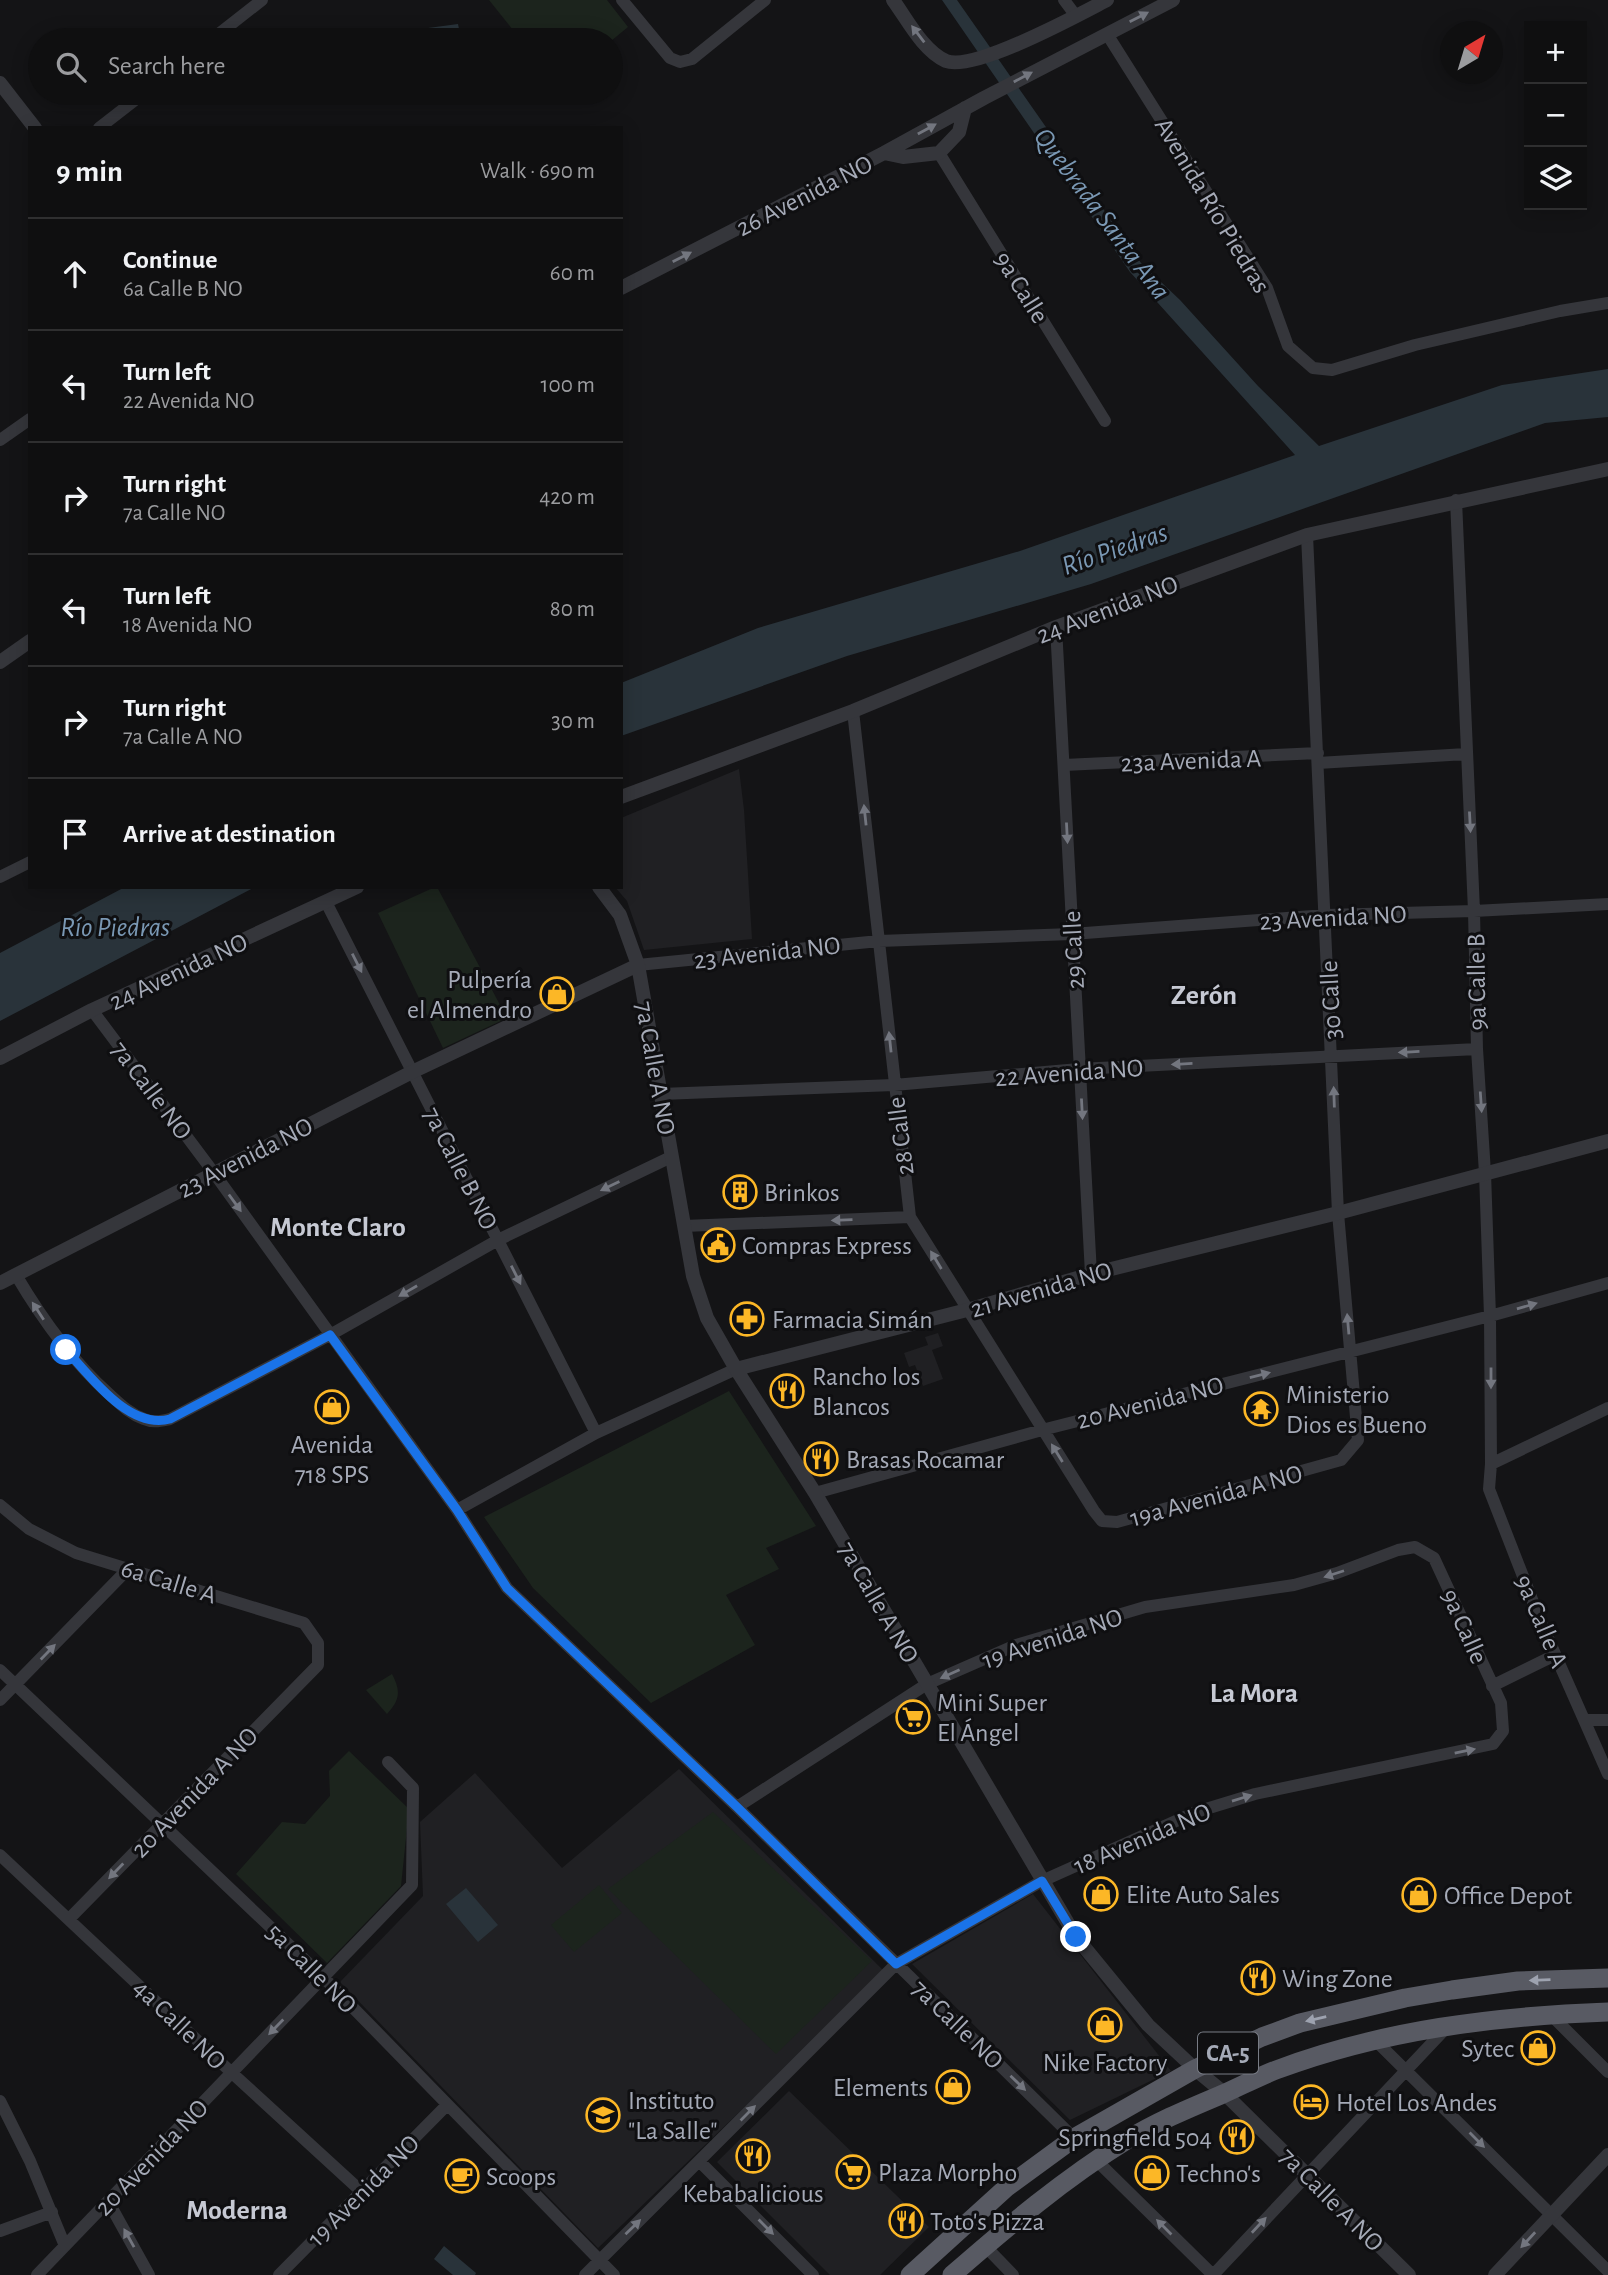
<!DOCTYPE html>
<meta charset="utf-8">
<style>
body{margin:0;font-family:"Alegreya Sans",sans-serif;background:#1d1d1e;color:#f1f3f6}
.controls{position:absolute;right:21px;top:21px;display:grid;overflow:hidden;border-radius:0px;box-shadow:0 4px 18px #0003}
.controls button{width:63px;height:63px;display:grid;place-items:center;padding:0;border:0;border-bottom:2px solid #2f2f30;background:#0f0f10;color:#f1f3f6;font:35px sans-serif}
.compass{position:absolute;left:1440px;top:21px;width:63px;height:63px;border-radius:50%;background:#0f0f10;box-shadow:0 4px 18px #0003;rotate:38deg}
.stop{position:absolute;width:21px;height:21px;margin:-16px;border:5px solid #1a73e8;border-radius:50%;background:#fff}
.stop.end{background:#1a73e8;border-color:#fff;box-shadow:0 2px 7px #0008}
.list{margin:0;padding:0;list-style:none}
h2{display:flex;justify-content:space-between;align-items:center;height:91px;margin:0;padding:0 28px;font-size:30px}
h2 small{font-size:23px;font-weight:400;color:#9b9c9f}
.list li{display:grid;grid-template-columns:46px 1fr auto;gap:21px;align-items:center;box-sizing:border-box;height:112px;padding:0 28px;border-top:2px solid #2f2f30}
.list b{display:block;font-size:26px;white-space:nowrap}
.list p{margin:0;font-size:23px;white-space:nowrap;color:#9b9c9f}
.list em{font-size:23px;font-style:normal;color:#9b9c9f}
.icon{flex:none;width:38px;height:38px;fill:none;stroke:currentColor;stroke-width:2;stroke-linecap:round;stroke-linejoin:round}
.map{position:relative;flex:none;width:1608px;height:2275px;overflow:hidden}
.search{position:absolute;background:#0f0f10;box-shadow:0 4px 18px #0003;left:28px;top:28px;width:595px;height:77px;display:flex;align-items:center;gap:18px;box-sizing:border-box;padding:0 24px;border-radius:38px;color:#9b9c9f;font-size:26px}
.panel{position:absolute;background:#0f0f10;box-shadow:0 4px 18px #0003;left:28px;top:126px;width:595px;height:763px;border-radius:0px}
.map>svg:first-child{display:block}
</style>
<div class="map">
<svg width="1608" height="2275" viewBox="0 0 1608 2275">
<rect width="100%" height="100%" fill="#141416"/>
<!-- built -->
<path fill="#202023" d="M739,769L744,810L752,939L644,950L627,901L615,887H621V818Z
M938,1333L943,1346L932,1350L943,1379L923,1386L915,1365L909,1367L904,1353L928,1345L925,1337Z
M679,1769L885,1972L598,2248L340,1982L423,1896L420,1822L475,1773L562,1868Z
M1033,1894L1171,2071L1070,2120L912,1964Z
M789,2091L929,2227L880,2275H830L717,2162Z"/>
<!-- green -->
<path fill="#1c241d" d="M489,0H607L628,27L611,41L521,40Z
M435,887H437L507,1018L443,1048L378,913Z
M729,1391L816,1526L766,1548L779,1569L726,1595L755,1645L651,1703L533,1588L484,1517Z
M392,1674C401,1691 400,1700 387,1714L366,1690Z
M349,1751L409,1809L401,1886L327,1963L236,1874L282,1822L305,1824L330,1796L329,1771Z
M713,1812L872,1961L776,2054L608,1889Z
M599,1885L622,1913L574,1952L551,1925Z"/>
<!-- water -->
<path fill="#29333a" d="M942,0H957L1141,263L1180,300L1258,386L1319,446L1502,385L1608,369V417L1545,423L1091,584L847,656L621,736V683L758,628L1020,551L1295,455L1130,272Z
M458,24L460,34L429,38L428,28Z
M125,887H255L0,1021V953Z
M466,1888L498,1925L478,1942L446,1904Z
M444,2246L476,2273L475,2275H453L434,2259Z"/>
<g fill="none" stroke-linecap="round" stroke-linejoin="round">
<!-- minor -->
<path stroke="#35363b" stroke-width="12" d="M622,0L670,58L680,62L692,59L765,0
M1064,0L1076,16
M1107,34L1267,288L1288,346L1313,368L1332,370L1415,345L1560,311L1608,303
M211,40L262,0
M99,128L144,93
M939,153L1105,421
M0,440L30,419
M1456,500L1474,911L1477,1049L1485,1173L1490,1316L1491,1464L1489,1489L1540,1620L1608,1774
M1056,627L1091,1274
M853,711L910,1217L1094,1511L1102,1521L1117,1522L1341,1460L1358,1440L1338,1213L1307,535
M1318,763L1466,754
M1064,765L1318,753
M0,877L30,862
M326,902L596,1433
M638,965L879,941L1072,934L1326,915L1474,911L1608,904
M92,1010L214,1173L457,1510L507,1588L737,1807L1074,2138
M661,1094L894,1085L1079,1069L1477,1049
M684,1226L910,1217
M16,1275C42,1319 71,1360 109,1394C120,1404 130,1414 144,1419C153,1423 160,1421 170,1419L330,1335L498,1240L671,1157
M1491,1464L1608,1408
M815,1493L1042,1430L1490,1316L1608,1283
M0,1505L29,1529L76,1553L304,1623L318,1643V1665L69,1919
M457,1510L596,1433L736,1369
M0,1670L324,1978L614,2275
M1492,1686L1555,1655
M0,1700L129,1568
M1585,1720H1608
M0,1855L232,2073L362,2192
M1550,2014L1608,2072
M1376,2041L1608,2271
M0,2101L30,2161L65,2246
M1096,2160L1213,2275
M700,2162L813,2275
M108,2201L149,2275
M0,2231L52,2212
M985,2246L1013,2275
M37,2275L412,1885L413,1788L388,1762
M279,2275L447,2105
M585,2275L896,1964L1042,1881L1196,1812L1255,1794L1493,1744L1503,1731L1501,1703L1434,1558L1415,1547L1398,1550L1337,1573L1294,1585L1145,1607L1016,1645L927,1684L737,1807
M1213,2275L1448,2026"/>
<!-- tertiary -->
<path stroke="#35363b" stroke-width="14" d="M893,0C907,19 923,51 946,61C974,72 1078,15 1107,0
M0,83L35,128
M884,153L903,157L939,153L959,132L965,108
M621,288L884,153L984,98L1173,0
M0,662L30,641
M621,797L853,711L1056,627L1307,535L1608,469
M599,887L620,915L638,965L693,1276L707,1318L736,1369L815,1493L1076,1937L1148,2025L1195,2069L1224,2093L1409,2275
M0,1058L92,1010L357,887
M0,1283L412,1072L638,965
M736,1369L967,1310L1091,1274L1338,1213L1608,1141
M1495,2275L1608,2155"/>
<!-- trunk -->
<path stroke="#585a63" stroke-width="19" d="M910,2275L1007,2187L1074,2138L1195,2069L1262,2037L1300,2023L1405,1998L1452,1990L1518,1981L1608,1978
M952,2275C1007,2227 1065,2178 1127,2140C1158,2121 1190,2108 1223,2094C1241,2086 1258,2077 1276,2070C1382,2030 1496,2016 1608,2012"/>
</g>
<!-- one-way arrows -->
<defs><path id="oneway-solid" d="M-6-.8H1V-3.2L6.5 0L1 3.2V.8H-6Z" transform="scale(1.75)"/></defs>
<g fill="#73767f">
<use href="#oneway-solid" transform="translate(1139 17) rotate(-27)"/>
<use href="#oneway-solid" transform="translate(918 34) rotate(-127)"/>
<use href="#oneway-solid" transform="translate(1023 77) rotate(-28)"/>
<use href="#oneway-solid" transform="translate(927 129) rotate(-29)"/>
<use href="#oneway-solid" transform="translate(682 257) rotate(-27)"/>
<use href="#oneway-solid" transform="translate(865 815) rotate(-96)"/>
<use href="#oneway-solid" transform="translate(1470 822) rotate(87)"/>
<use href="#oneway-solid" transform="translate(1067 833) rotate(87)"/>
<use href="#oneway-solid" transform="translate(357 963) rotate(63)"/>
<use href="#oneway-solid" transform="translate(890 1042) rotate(-96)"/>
<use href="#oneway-solid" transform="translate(1409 1052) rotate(177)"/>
<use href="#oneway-solid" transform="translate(1182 1064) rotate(177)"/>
<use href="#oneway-solid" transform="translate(1334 1097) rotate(-92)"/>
<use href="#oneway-solid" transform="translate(1481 1102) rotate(86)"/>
<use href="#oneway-solid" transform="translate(1082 1109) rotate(87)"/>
<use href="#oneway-solid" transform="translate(610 1186) rotate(154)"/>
<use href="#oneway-solid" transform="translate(235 1203) rotate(54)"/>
<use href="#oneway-solid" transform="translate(842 1220) rotate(178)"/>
<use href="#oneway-solid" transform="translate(936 1260) rotate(-121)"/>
<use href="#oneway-solid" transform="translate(516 1275) rotate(63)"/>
<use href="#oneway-solid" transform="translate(408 1291) rotate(150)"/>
<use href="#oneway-solid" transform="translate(1527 1306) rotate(-16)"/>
<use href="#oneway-solid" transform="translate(38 1311) rotate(-123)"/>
<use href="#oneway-solid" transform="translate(1348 1324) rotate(-95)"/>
<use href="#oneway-solid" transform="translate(1260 1375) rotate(-14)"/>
<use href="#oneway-solid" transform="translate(1491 1378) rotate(90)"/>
<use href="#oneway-solid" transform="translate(1057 1453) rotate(-122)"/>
<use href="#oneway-solid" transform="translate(1334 1574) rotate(162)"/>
<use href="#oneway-solid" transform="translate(48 1652) rotate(-46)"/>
<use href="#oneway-solid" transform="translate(950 1674) rotate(156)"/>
<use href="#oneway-solid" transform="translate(1465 1751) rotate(-11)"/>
<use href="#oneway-solid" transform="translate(1242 1798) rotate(-17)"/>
<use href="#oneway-solid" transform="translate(116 1871) rotate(134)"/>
<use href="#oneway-solid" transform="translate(276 2027) rotate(134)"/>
<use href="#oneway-solid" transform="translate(1018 2083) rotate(44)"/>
<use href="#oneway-solid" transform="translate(748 2113) rotate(-45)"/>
<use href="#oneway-solid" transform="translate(1477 2140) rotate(45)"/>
<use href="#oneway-solid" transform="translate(1259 2225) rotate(-47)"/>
<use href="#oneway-solid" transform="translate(633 2227) rotate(-44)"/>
<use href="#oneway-solid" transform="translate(766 2227) rotate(45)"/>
<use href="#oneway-solid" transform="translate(1164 2227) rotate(-135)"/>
<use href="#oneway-solid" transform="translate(129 2238) rotate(-119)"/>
<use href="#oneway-solid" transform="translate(1528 2240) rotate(133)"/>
</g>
<g fill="#9da2af">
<use href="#oneway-solid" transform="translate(1540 1980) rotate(178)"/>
<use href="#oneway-solid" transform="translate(1316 2019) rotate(167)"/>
</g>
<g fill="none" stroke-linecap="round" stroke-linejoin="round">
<!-- route -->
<path stroke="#1a73e8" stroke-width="9" d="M66,1350C91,1377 129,1430 170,1419L330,1335L457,1510L507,1588L737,1807L896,1964L1042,1881L1076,1937"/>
</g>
<!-- icons -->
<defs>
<symbol id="shop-ring" viewBox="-11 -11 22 22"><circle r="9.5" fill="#0f0f11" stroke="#fcb726" stroke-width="1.5"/><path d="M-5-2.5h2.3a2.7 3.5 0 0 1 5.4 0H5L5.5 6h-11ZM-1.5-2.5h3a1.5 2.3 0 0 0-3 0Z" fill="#fcb726"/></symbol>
<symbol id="building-ring" viewBox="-11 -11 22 22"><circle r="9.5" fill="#0f0f11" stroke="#fcb726" stroke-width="1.5"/><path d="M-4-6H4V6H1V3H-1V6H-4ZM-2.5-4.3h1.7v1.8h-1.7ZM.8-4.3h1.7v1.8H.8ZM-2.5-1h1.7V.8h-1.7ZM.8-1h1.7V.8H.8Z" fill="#fcb726"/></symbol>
<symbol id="civic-ring" viewBox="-11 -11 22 22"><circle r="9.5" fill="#0f0f11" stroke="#fcb726" stroke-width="1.5"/><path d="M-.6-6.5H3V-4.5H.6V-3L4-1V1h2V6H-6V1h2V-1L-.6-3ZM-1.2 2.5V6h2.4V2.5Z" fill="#fcb726"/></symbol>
<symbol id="pharmacy-ring" viewBox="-11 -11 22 22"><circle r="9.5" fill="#0f0f11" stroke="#fcb726" stroke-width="1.5"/><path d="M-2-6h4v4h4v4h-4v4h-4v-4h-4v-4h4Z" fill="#fcb726"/></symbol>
<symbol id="restaurant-ring" viewBox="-11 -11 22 22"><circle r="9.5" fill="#0f0f11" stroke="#fcb726" stroke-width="1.5"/><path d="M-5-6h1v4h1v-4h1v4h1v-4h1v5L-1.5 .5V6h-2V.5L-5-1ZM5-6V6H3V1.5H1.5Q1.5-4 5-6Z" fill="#fcb726"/></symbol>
<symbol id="temple-ring" viewBox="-11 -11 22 22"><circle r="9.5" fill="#0f0f11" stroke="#fcb726" stroke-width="1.5"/><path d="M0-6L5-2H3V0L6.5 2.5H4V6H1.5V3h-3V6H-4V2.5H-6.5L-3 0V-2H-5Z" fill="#fcb726"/></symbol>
<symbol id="supermarket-ring" viewBox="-11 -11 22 22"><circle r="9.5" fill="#0f0f11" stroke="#fcb726" stroke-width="1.5"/><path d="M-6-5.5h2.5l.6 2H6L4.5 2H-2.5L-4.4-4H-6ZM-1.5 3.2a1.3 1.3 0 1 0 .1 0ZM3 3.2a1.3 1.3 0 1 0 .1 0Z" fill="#fcb726"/></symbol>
<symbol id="hotel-ring" viewBox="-11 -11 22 22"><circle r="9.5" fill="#0f0f11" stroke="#fcb726" stroke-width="1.5"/><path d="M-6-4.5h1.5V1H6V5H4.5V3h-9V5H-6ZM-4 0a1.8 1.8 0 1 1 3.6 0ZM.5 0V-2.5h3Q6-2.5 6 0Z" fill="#fcb726"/></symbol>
<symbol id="school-ring" viewBox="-11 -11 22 22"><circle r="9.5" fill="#0f0f11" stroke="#fcb726" stroke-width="1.5"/><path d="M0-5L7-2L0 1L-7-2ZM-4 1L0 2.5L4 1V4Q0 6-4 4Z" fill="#fcb726"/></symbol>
<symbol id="cafe-ring" viewBox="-11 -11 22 22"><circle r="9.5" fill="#0f0f11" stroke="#fcb726" stroke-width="1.5"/><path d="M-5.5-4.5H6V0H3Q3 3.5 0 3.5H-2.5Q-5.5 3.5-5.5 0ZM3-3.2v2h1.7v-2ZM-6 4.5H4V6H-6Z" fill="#fcb726"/></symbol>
</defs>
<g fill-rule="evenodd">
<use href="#shop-ring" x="538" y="975" width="38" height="38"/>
<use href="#building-ring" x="721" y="1173" width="38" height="38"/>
<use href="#civic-ring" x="699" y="1226" width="38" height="38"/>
<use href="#pharmacy-ring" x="728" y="1300" width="38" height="38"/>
<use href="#restaurant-ring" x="768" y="1372" width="38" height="38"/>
<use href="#shop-ring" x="313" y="1388" width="38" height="38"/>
<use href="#temple-ring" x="1242" y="1390" width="38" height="38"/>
<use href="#restaurant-ring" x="802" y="1440" width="38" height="38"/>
<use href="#supermarket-ring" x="894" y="1698" width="38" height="38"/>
<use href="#shop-ring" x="1082" y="1875" width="38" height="38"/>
<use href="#shop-ring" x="1400" y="1876" width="38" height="38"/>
<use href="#restaurant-ring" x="1239" y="1959" width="38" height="38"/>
<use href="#shop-ring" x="1086" y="2006" width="38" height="38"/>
<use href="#shop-ring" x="1519" y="2029" width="38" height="38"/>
<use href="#shop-ring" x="934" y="2068" width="38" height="38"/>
<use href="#hotel-ring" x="1292" y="2083" width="38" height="38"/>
<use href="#school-ring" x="584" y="2096" width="38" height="38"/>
<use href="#restaurant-ring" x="1218" y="2118" width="38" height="38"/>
<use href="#restaurant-ring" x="734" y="2137" width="38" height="38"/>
<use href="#supermarket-ring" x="834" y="2153" width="38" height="38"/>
<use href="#shop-ring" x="1133" y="2154" width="38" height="38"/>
<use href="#cafe-ring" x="443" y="2157" width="38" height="38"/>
<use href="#restaurant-ring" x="887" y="2202" width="38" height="38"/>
</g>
<g text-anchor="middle" stroke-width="6" stroke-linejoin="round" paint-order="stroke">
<!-- shield labels -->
<rect fill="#0f0f11" stroke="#787c85" stroke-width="2" x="1198" y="2032.5" width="60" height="41" rx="5"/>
<g font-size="24" font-weight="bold" fill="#a5aab7">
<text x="1228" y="2061">CA-5</text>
</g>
<!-- street labels -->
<g font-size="26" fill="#a5aab7" stroke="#0f0f11">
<text transform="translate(804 195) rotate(-27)" y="9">26 Avenida NO</text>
<text transform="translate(1213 205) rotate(59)" y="9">Avenida Río Piedras</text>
<text transform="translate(1022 287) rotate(58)" y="9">9a Calle</text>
<text transform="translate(1107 609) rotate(-21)" y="9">24 Avenida NO</text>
<text transform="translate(1191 760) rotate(-2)" y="9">23a Avenida A</text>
<text transform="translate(1333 917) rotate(-3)" y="9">23 Avenida NO</text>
<text transform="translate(1073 950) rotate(-93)" y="9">29 Calle</text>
<text transform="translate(767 952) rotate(-6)" y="9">23 Avenida NO</text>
<text transform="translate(178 971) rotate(-25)" y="9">24 Avenida NO</text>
<text transform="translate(1476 982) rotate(-91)" y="9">9a Calle B</text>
<text transform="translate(1330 1000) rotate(-93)" y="9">30 Calle</text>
<text transform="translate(656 1068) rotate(80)" y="9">7a Calle A NO</text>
<text transform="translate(1069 1072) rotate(-4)" y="9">22 Avenida NO</text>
<text transform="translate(152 1090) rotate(53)" y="9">7a Calle NO</text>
<text transform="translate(900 1136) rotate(-97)" y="9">28 Calle</text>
<text transform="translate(245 1157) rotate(-27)" y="9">23 Avenida NO</text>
<text transform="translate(461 1168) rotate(63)" y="9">7a Calle B NO</text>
<text transform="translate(1041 1289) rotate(-16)" y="9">21 Avenida NO</text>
<text transform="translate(1150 1402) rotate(-14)" y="9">20 Avenida NO</text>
<text transform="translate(1216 1495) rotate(-15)" y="9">19a Avenida A NO</text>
<text transform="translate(169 1581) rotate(17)" y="9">6a Calle A</text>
<text transform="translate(879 1602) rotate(60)" y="9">7a Calle A NO</text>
<text transform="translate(1542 1621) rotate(67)" y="9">9a Calle A</text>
<text transform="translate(1465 1626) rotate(66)" y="9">9a Calle</text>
<text transform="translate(1052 1638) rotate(-18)" y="9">19 Avenida NO</text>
<text transform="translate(194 1792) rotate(-46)" y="9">20 Avenida A NO</text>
<text transform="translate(1142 1838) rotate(-23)" y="9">18 Avenida NO</text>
<text transform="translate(312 1968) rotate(45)" y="9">5a Calle NO</text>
<text transform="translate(180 2024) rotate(44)" y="9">4a Calle NO</text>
<text transform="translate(958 2024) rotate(44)" y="9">7a Calle NO</text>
<text transform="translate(151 2157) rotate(-46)" y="9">20 Avenida NO</text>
<text transform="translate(363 2190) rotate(-45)" y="9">19 Avenida NO</text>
<text transform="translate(1332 2199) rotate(45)" y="9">7a Calle A NO</text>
</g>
<!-- poi labels -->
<g font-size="26" fill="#a5aab7" stroke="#0f0f11" text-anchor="start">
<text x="532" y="988" text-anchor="end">Pulpería<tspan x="532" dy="30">el Almendro</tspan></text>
<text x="764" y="1201">Brinkos</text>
<text x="742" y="1254">Compras Express</text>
<text x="772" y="1328">Farmacia Simán</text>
<text x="812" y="1385">Rancho los<tspan x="812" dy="30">Blancos</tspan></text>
<text x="1286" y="1403">Ministerio<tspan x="1286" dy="30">Dios es Bueno</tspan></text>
<text x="332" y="1453" text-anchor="middle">Avenida<tspan x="332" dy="30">718 SPS</tspan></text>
<text x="846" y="1468">Brasas Rocamar</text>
<text x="937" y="1711">Mini Super<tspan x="937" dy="30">El Ángel</tspan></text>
<text x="1126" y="1903">Elite Auto Sales</text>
<text x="1444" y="1904">Office Depot</text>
<text x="1282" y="1987">Wing Zone</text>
<text x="1514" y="2057" text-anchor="end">Sytec</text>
<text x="1105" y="2071" text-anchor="middle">Nike Factory</text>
<text x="928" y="2096" text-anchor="end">Elements</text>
<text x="628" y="2109">Instituto<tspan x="628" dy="30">"La Salle"</tspan></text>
<text x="1336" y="2111">Hotel Los Andes</text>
<text x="1212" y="2146" text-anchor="end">Springfield 504</text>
<text x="878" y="2181">Plaza Morpho</text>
<text x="1176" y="2182">Techno's</text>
<text x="486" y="2185">Scoops</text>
<text x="753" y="2202" text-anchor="middle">Kebabalicious</text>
<text x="930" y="2230">Toto's Pizza</text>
</g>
<!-- water labels -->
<g font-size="28" font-style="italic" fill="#7a98b4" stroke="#0f0f11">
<text transform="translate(1103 213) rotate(53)" y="10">Quebrada Santa Ana</text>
<text transform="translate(1114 548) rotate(-19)" y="10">Río Piedras</text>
<text x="115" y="936">Río Piedras</text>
</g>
<!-- neighbourhood labels -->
<g font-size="28" font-weight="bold" fill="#c6c9d3" stroke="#0f0f11">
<text x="1204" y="1004">Zerón</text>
<text x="338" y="1236">Monte Claro</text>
<text x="1254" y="1702">La Mora</text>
<text x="237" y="2219">Moderna</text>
</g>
</g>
</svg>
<div class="controls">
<button>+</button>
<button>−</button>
<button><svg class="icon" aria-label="layers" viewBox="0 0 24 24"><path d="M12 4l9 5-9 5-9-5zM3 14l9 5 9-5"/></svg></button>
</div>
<svg class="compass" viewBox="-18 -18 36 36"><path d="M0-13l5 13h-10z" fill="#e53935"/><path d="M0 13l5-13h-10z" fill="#9b9c9f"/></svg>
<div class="stop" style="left:66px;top:1350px"></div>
<div class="stop end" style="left:1076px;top:1937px"></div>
<div class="search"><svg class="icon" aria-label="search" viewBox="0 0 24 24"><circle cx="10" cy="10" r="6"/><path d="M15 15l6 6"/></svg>Search here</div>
<section class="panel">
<h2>9 min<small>Walk · 690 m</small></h2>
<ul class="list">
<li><svg class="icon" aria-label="ahead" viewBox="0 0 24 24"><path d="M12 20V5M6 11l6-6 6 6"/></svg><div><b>Continue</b><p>6a Calle B NO</p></div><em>60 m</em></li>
<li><svg class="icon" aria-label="left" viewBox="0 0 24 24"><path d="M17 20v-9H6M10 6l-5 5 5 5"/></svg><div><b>Turn left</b><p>22 Avenida NO</p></div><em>100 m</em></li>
<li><svg class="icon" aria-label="right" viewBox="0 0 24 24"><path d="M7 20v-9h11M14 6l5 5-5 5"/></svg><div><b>Turn right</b><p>7a Calle NO</p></div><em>420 m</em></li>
<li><svg class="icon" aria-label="left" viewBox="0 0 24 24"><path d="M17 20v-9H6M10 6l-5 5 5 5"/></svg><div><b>Turn left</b><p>18 Avenida NO</p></div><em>80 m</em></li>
<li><svg class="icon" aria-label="right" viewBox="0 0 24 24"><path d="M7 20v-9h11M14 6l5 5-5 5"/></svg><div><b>Turn right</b><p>7a Calle A NO</p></div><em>30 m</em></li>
<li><svg class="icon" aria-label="arrive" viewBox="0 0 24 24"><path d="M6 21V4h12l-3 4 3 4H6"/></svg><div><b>Arrive at destination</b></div></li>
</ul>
</section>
</div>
